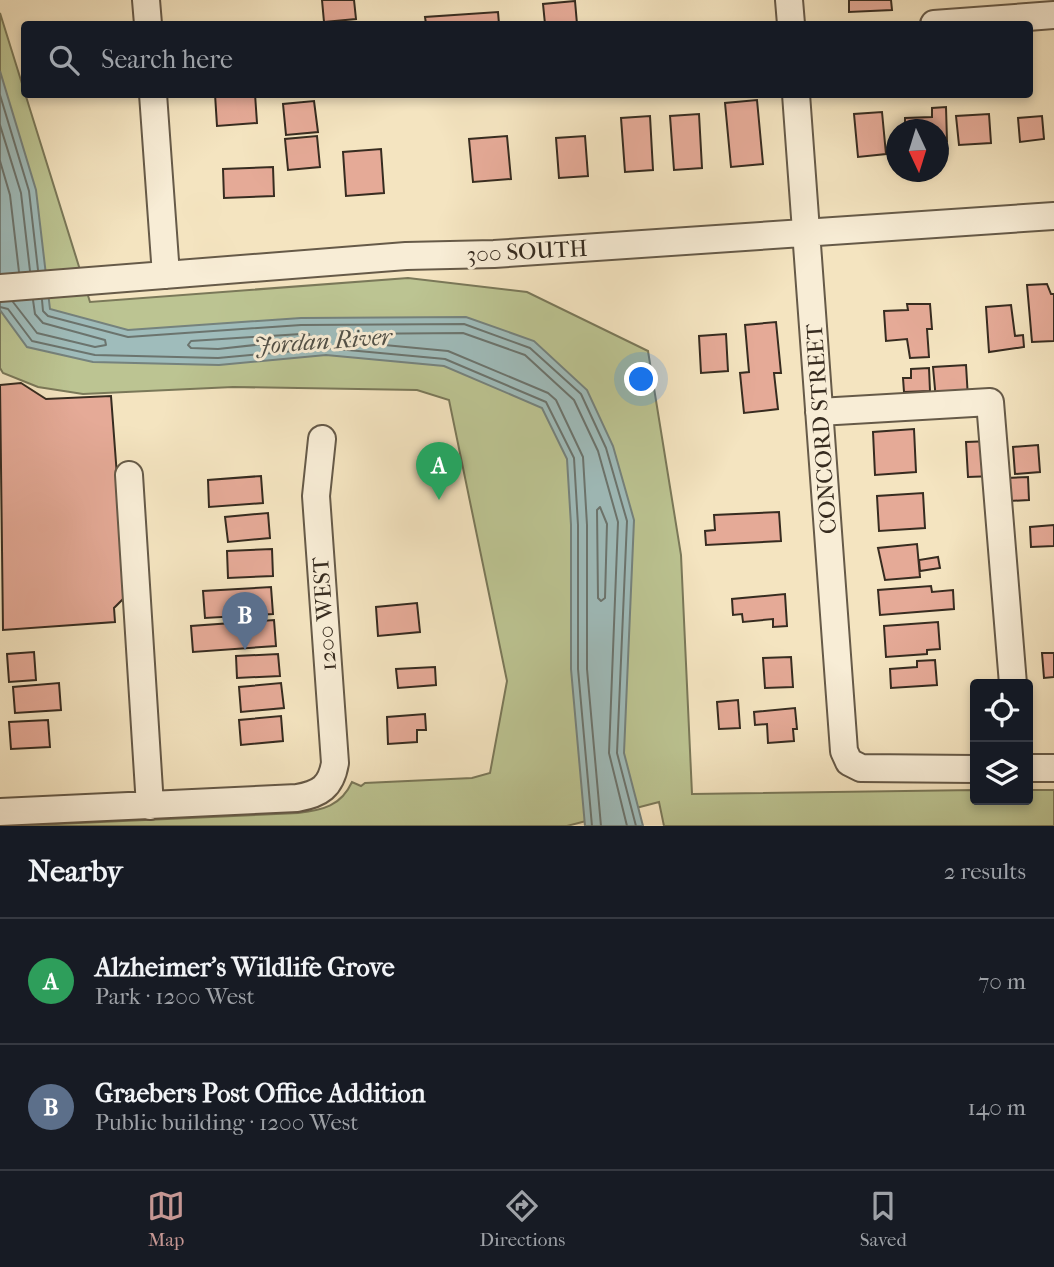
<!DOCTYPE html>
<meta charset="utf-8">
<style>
body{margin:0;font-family:"IM FELL French Canon",serif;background:#20242c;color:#f1f3f6}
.controls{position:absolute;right:21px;bottom:21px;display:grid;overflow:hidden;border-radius:7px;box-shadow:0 4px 10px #0003}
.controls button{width:63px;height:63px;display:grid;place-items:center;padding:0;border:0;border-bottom:2px solid #363941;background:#171b24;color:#f1f3f6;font:35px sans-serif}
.compass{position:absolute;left:886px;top:119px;width:63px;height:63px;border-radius:50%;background:#171b24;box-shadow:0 4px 10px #0003;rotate:176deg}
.you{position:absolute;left:642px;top:380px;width:24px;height:24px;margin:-18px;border:5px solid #fff;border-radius:50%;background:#1a73e8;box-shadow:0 0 0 10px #1a73e833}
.badge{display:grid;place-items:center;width:46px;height:46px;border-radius:50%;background:#c59692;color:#fff;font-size:23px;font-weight:700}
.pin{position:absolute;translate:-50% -58px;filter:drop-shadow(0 2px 4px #0008)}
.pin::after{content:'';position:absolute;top:37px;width:24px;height:21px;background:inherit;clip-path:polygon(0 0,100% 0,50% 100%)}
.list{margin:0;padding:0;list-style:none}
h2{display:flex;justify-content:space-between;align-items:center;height:91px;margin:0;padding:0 28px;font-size:30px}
h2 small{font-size:23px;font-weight:400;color:#9ea1a6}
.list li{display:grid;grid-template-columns:46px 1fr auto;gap:21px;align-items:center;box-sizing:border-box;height:126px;padding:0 28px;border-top:2px solid #363941}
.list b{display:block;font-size:26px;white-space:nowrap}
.list p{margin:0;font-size:23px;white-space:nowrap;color:#9ea1a6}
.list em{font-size:23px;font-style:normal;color:#9ea1a6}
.icon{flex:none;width:38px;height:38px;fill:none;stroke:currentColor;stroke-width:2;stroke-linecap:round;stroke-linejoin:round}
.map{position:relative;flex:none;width:1054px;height:826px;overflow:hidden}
.search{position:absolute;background:#171b24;box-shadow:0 4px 10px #0003;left:21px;right:21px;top:21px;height:77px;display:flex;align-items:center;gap:18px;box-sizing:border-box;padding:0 24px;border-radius:7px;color:#9ea1a6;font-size:26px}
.sheet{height:343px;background:#171b24}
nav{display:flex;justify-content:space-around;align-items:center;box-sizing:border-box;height:98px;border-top:2px solid #363941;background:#171b24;font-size:19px;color:#9ea1a6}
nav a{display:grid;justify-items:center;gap:4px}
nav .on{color:#c59692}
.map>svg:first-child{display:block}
</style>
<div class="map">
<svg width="1054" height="826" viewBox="0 0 1054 826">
<rect width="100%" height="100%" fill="#f4e4c0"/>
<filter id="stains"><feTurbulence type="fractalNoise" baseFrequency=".00286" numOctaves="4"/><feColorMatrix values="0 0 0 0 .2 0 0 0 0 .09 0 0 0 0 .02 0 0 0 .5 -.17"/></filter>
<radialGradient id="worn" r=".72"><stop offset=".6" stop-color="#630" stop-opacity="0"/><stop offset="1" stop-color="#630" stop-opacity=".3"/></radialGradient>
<!-- green -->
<path fill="#bcc492" stroke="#7a7859" stroke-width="2" d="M0,13L90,302L408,278L527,292L648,351L681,555L692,794L975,790V800H1028V790H1054V826H664L659,802L567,826H12L298,813C323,810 341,806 352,782L361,786L365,783L472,778L490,773L507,681L449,400L417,390L233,387L83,394L38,387L3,373L0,368Z"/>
<!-- water -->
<path fill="#9fbcbb" stroke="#75827d" stroke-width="2" d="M0,71L36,190L50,309L128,330L301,318L466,317L534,341L587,390L613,446L634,520L624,753L643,826H585L571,669V525L567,459L542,408L444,366L326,355L219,365L93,362L27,347L0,310Z"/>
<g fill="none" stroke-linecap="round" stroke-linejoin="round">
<!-- shore -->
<path stroke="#6b746e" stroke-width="2" d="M0,95L29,191L38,270
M0,125L21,193L30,271
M0,161L10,195L19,272
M42,300L43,311L48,316L128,337L301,325L464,324L530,348L581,394L606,448L627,521L617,753L636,826
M13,302L37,333L95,347L106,345L105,340L43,323L35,314L33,300
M0,307L8,309L32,341L95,355L218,358L326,348L445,359L546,402L574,458L578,525V669L592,826
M301,334H309L310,339L218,349L191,348L188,345L191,341Z
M600,507L607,524L605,598L601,601L598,598L597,510Z
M601,826L587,669V525L583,457L556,400L548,393L448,351L342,341L341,334L463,333L525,355L574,400L598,451L618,522L609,753L627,826"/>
</g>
<!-- building -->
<path fill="#e5aa97" stroke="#372c20" stroke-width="2" d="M322,0H354L356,19L324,22Z
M849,0H891L892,10L849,12Z
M575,1L577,24H545L543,4Z
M498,12L499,24H426L425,17Z
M215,94H255L257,123L217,126Z
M757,100L763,164L731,167L725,103Z
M314,101L318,132L286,135L283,104Z
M946,107L947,141L939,142V130H905V118L932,117V108Z
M882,112L886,154L858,157L854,114Z
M699,114L702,168L674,170L670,116Z
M989,114L991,143L959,145L956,116Z
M650,116L653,170L625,172L621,118Z
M1042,116L1044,139L1020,142L1018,118Z
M317,136L320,167L288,170L285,139Z
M507,136L511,179L473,182L469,139Z
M585,136L588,176L559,178L556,138Z
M381,149L384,193L346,196L343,152Z
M273,167L274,196L224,198L223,169Z
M1047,284L1051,294H1054V341L1032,342L1027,285Z
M907,304H930L932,329H927L929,357L910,358L907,339L886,341L884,311L908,310Z
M1011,305L1015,336L1023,335L1024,347L989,352L986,307Z
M776,322L781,373H774L778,409L744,413L740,373L749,372L745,325Z
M726,334L728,371L701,373L699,336Z
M966,365L968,398L936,400L933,367Z
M929,368L930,391L904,392L903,378H911V369Z
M21,383L46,399L111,396L126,596L114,608L115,622L3,630L0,385Z
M914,429L916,472L875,475L873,432Z
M992,441L994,476L968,477L966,442Z
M1038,445L1040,472L1015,474L1013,447Z
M261,476L263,503L209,507L208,480Z
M1028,477L1029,500L1009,501L1007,478Z
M923,493L925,528L879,531L877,496Z
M779,512L781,541L706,545L705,531L715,530L714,515Z
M268,513L270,538L228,542L225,517Z
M1054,525V546L1031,547L1030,527Z
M917,544L920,577L885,580L878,548Z
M272,549L273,576L228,578L227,551Z
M938,557L940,568L920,571L919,560Z
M931,586L932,592L953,590L954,609L880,615L878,590Z
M271,587L273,614L205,618L203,591Z
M785,594L787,626L773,627V619L743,622L742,614L733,615L732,599Z
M417,603L420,632L378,636L376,607Z
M274,620L276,646L193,652L191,626Z
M938,622L940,649L927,650V654L886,657L884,626Z
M34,652L36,680L9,682L7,654Z
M1042,653H1054V677L1044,678Z
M278,654L280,676L237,678L236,656Z
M791,657L793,687L765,688L763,658Z
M935,660L937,685L891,688L890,669L917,667V661Z
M435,667L436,685L398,688L396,669Z
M59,683L61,710L15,713L13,687Z
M281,683L284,708L241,712L239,687Z
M738,700L740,728L719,729L717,702Z
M795,708L797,729H793L794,741L768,743L767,724L755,725L754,712Z
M425,714L426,730H417V742L388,744L387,717Z
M281,716L283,741L241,745L239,720Z
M48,720L50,747L11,749L9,722Z"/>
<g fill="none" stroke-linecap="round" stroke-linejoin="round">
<defs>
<path id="minor" d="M146,0L148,24
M789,0L791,24
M934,24L1054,15
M153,94L166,275
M796,94L844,751L849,762L861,768L975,769
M0,288L406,256L494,254L1054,216
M819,412L990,402L1013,684
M129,475L150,806
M1028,768H1054
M0,812L297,798C320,794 331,787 335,763L316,496L322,439"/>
</defs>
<!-- minor casing -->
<use href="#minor" stroke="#665a48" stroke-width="30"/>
<!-- minor -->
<use href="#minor" stroke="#f8edd6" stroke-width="26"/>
</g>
<g text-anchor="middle" stroke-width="6" stroke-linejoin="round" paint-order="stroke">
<!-- street labels -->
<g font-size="23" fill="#372c20" stroke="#f8edd6">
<text transform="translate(527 251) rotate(-3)" y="8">300 SOUTH</text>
<text transform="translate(821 429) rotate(-94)" y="8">CONCORD STREET</text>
<text transform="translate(324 614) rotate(-94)" y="8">1200 WEST</text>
</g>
<!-- water labels -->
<g font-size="24" font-style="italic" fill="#515047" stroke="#f8edd6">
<text transform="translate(323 341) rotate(-4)" y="8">Jordan River</text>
</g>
</g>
<rect width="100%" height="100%" filter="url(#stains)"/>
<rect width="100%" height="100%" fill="url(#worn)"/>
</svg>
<div class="controls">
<button><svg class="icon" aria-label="locate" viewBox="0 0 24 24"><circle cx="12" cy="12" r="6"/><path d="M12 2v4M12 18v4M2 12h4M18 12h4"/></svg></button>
<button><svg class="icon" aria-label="layers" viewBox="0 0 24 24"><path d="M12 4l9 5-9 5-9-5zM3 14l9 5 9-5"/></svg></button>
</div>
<svg class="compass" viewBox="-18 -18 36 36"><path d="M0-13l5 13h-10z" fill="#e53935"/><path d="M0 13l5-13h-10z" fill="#9ea1a6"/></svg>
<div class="you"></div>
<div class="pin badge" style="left:439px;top:500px;background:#2e9e5b">A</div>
<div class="pin badge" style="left:245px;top:650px;background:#5c6f8a">B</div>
<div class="search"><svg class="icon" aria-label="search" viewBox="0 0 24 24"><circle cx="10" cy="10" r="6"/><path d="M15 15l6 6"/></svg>Search here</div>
</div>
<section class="sheet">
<h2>Nearby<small>2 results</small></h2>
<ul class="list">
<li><span class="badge" style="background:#2e9e5b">A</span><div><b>Alzheimer’s Wildlife Grove</b><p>Park · 1200 West</p></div><em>70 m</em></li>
<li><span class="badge" style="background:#5c6f8a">B</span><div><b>Graebers Post Office Addition</b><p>Public building · 1200 West</p></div><em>140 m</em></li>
</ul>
</section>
<nav>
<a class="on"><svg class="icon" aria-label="map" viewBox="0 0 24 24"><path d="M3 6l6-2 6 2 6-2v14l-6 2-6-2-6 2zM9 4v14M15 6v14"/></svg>Map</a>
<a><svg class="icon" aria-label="directions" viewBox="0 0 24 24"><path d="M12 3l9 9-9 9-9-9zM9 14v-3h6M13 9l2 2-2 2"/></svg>Directions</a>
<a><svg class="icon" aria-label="saved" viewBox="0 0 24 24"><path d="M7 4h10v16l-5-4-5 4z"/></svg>Saved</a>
</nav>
